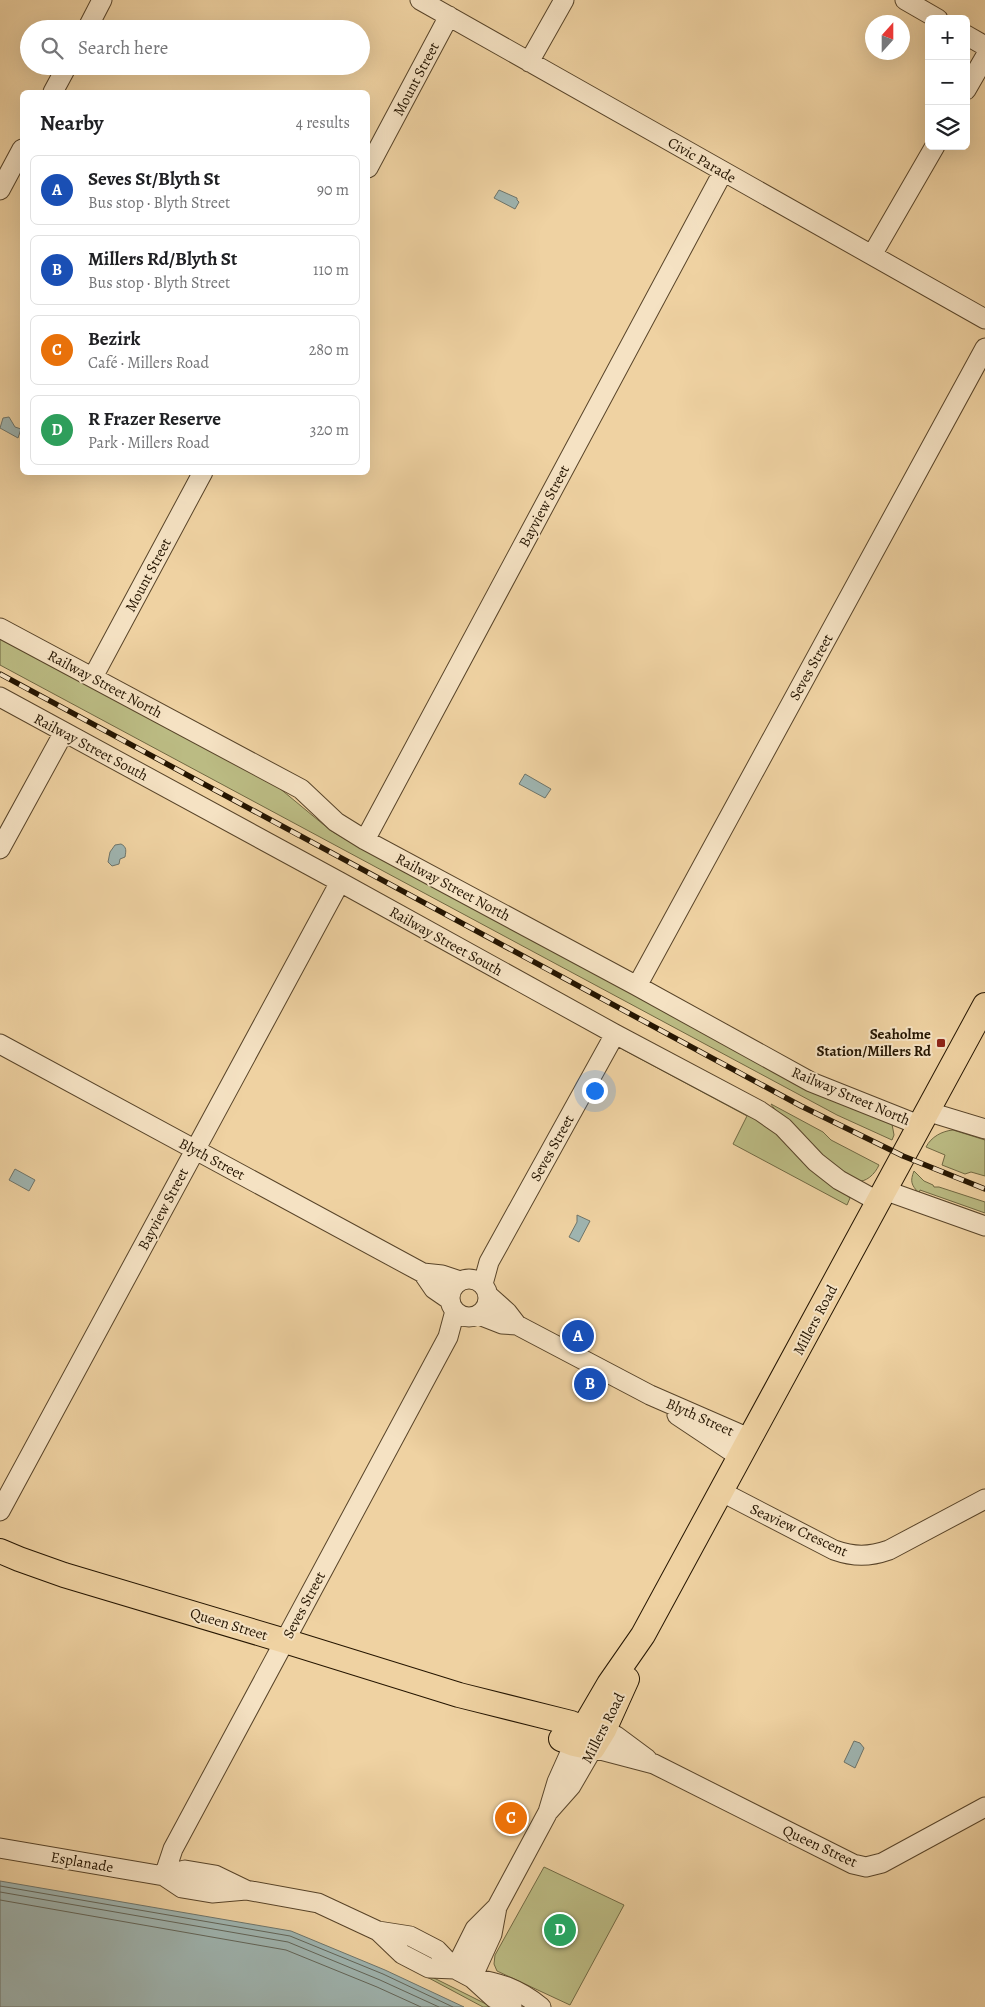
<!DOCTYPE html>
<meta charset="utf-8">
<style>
body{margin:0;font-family:Alegreya,serif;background:#f6f6f6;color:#202124}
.controls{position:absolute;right:15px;top:15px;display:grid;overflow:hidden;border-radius:8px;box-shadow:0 5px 20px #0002}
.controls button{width:45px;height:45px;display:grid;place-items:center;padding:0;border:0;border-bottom:1px solid #e0e0e0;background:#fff;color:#202124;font:25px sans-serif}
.compass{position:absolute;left:865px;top:15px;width:45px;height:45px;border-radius:50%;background:#fff;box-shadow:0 5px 20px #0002;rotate:21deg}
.you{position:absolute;left:594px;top:1090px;width:18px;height:18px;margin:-12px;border:4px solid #fff;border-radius:50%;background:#1a73e8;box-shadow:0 0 0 8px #1a73e833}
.badge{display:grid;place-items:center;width:32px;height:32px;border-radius:50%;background:#db2777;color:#fff;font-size:16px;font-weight:700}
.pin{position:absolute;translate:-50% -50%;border:2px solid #fff;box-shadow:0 1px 5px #0006}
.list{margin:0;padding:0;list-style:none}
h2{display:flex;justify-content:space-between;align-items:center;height:65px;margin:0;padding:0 20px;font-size:21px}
h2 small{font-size:16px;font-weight:400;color:#757577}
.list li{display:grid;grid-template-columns:32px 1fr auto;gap:15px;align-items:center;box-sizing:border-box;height:70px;margin:0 10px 10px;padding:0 10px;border:1px solid #e0e0e0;border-radius:8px}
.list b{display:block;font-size:19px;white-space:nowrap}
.list p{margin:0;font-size:16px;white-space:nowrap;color:#757577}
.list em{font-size:16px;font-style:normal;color:#757577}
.icon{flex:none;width:28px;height:28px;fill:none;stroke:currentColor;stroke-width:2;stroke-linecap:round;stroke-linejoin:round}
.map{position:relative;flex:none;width:985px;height:2007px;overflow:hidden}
.search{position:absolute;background:#fff;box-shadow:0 5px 20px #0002;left:20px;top:20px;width:350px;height:55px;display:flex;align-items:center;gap:12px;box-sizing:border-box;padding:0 18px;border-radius:28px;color:#757577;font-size:19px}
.panel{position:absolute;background:#fff;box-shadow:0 5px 20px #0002;left:20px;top:90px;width:350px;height:385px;border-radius:8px}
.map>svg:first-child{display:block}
</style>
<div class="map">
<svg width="985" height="2007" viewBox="0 0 985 2007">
<rect width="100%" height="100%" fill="#efd2a2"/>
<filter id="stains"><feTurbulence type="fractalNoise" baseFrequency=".004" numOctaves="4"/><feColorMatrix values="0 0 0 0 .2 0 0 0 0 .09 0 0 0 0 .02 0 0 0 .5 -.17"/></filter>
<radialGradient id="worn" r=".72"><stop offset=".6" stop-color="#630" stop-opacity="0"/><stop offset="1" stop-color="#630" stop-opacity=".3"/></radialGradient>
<!-- green -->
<path fill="#bbbb83" stroke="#706842" d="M0,636L272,782L330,830L345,839L528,938L892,1124L894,1135L892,1140L837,1115L0,665Z
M623,1048L768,1123L803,1161L824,1180L843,1192L850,1198L847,1205L733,1144L747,1116L622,1049Z
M771,1104L823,1132L831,1140L879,1165C875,1174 866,1183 856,1181C849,1179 841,1173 836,1169C819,1156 805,1137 790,1122C783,1116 775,1111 771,1104Z
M953,1130L985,1140V1176L971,1172L965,1174L942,1165L945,1155L926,1147C931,1137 942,1131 953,1130Z
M914,1171L924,1181L933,1185L934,1187H939L985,1202V1213L920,1190L919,1193C911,1185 910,1181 914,1171Z
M544,1867L624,1905L570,2005L497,1971L494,1964L495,1955Z
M414,1968L492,2007H483L412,1969Z"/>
<!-- water -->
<path fill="#9fb5b1" stroke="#6e756b" d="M499,190L517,198V200L519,202L515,209L494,198Z
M9,417L15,427L21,429L18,438L0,428L3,418Z
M525,774L551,789L545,798L519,784Z
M121,844C127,847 126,851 125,857L120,859L119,864L112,866L108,862L110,852L115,845Z
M15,1169L35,1180L29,1191L9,1180Z
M577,1215L590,1221L579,1242L569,1237L577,1222Z
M854,1741L860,1743L864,1748L855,1768L844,1762Z
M0,1881L291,1931L385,1970L464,2007H0Z"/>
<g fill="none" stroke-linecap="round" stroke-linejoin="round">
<!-- shore -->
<path stroke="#626559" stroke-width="1" d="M0,1886L290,1936L383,1974L453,2007
M0,1892L288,1942L380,1980L439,2007
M0,1900L286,1950L377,1987L421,2007"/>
<defs>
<path id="minor" d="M420,0L985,319
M905,0L938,19
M87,29L102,0
M966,35L985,46
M529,62L564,0
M966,90L985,57
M53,92L67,66
M368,168L449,16
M0,190L22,149
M872,255L935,146
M0,628L301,789L336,822L365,840L637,986L811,1082L919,1125
M93,677L203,472
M0,697L340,882L615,1034L760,1111L783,1127L816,1162L839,1180L879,1202
M365,840L723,172
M0,849L64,732
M637,986L985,348
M0,1044L423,1273L442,1275L460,1281
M926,1111L985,1129
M884,1190L985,1226
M423,1273L434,1289L450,1300
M450 1298a19 19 0 1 1 38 0a19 19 0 1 1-38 0Z
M483,1284L489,1262L615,1034
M488,1295L507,1312L517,1325L650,1395L751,1439
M479,1315L502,1324L517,1325
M677,1415L740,1457
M722,1492L834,1550C854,1557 869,1557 889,1550L985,1499
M0,1511L340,882
M604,1730L616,1736L647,1759
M548,1812L571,1786L593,1748L654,1764L853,1864L866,1867L882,1863L985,1807
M0,1848L164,1876L185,1870L215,1875L246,1890L318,1903L378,1931L410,1936L437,1950L455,1969L472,1978L494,1998L512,2007
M164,1876L173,1849L448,1337L455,1311
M164,1876L182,1888L212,1893L246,1890
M378,1931L402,1954L429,1968L455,1969
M455,1969L475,1929L497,1907L548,1812L557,1782L574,1744
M472,1978C500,1983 518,1988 541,2007
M472,1978L492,1934L497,1907"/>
<path id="major" d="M0,1551L19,1559L64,1575L285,1641L459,1695L571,1723C582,1728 591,1731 604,1730
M561,1739L574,1744L593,1748L604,1730L627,1679
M574,1744L609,1684L643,1635L985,1005"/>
</defs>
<!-- minor casing -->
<use href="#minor" stroke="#584429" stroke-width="21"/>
<!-- major casing -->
<use href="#major" stroke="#251501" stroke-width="26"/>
<!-- minor -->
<use href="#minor" stroke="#f5e2c3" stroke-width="19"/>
<!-- major -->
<use href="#major" stroke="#efd2a2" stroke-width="24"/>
<defs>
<path id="rail" d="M0,674L801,1106L903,1156L985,1189"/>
</defs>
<!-- rail casing -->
<use href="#rail" stroke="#251501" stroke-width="5.5"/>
<!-- rail -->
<use href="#rail" stroke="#f5e2c3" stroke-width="4" stroke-dasharray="11" stroke-linecap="butt"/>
</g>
<!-- markers -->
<rect fill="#8f2418" stroke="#f5e2c3" stroke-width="2" x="936" y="1038" width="10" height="10" rx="2.5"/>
<g text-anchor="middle" stroke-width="4" stroke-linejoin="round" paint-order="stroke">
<!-- street labels -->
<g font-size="15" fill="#251501" stroke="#f5e2c3">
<text transform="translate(416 79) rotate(-62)" y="5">Mount Street</text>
<text transform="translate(702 160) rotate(30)" y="5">Civic Parade</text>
<text transform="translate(544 506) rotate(-62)" y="5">Bayview Street</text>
<text transform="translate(148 575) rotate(-62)" y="5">Mount Street</text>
<text transform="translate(811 667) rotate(-61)" y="5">Seves Street</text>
<text transform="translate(105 684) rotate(28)" y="5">Railway Street North</text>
<text transform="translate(91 747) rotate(28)" y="5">Railway Street South</text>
<text transform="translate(453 887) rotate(28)" y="5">Railway Street North</text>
<text transform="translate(446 941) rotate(29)" y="5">Railway Street South</text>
<text transform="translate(851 1096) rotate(23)" y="5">Railway Street North</text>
<text transform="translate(552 1148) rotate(-61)" y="5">Seves Street</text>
<text transform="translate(212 1159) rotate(28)" y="5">Blyth Street</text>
<text transform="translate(163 1209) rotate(-62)" y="5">Bayview Street</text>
<text transform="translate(815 1320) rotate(-62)" y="5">Millers Road</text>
<text transform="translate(700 1417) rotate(24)" y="5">Blyth Street</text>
<text transform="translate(799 1530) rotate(25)" y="5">Seaview Crescent</text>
<text transform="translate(304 1605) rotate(-62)" y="5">Seves Street</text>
<text transform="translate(229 1624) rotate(17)" y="5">Queen Street</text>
<text transform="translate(603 1728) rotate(-63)" y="5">Millers Road</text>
<text transform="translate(820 1846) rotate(25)" y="5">Queen Street</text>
<text transform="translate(82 1862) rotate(10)" y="5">Esplanade</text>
</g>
<!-- poi labels -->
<g font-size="15" font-weight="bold" fill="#251501" stroke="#f5e2c3" text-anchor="end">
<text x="931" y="1039">Seaholme<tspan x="931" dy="17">Station/Millers Rd</tspan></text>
</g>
</g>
<rect width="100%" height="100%" filter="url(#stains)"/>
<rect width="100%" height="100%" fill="url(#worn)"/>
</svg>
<div class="controls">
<button>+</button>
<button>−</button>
<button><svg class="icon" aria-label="layers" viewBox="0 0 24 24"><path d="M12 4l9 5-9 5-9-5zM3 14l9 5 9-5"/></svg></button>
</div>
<svg class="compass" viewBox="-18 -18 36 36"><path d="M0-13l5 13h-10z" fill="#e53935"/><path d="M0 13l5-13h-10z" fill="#757577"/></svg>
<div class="you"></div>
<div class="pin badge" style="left:578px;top:1336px;background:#1a4fb4">A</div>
<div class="pin badge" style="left:590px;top:1384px;background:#1a4fb4">B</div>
<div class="pin badge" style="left:511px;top:1818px;background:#e8710a">C</div>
<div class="pin badge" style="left:560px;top:1930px;background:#2e9e5b">D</div>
<div class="search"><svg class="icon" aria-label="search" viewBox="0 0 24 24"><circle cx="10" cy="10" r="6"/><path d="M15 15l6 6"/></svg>Search here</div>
<section class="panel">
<h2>Nearby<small>4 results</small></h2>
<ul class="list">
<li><span class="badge" style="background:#1a4fb4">A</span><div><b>Seves St/Blyth St</b><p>Bus stop · Blyth Street</p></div><em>90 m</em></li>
<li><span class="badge" style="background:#1a4fb4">B</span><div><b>Millers Rd/Blyth St</b><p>Bus stop · Blyth Street</p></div><em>110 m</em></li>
<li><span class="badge" style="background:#e8710a">C</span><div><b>Bezirk</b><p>Café · Millers Road</p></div><em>280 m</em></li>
<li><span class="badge" style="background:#2e9e5b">D</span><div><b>R Frazer Reserve</b><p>Park · Millers Road</p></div><em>320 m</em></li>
</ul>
</section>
</div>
